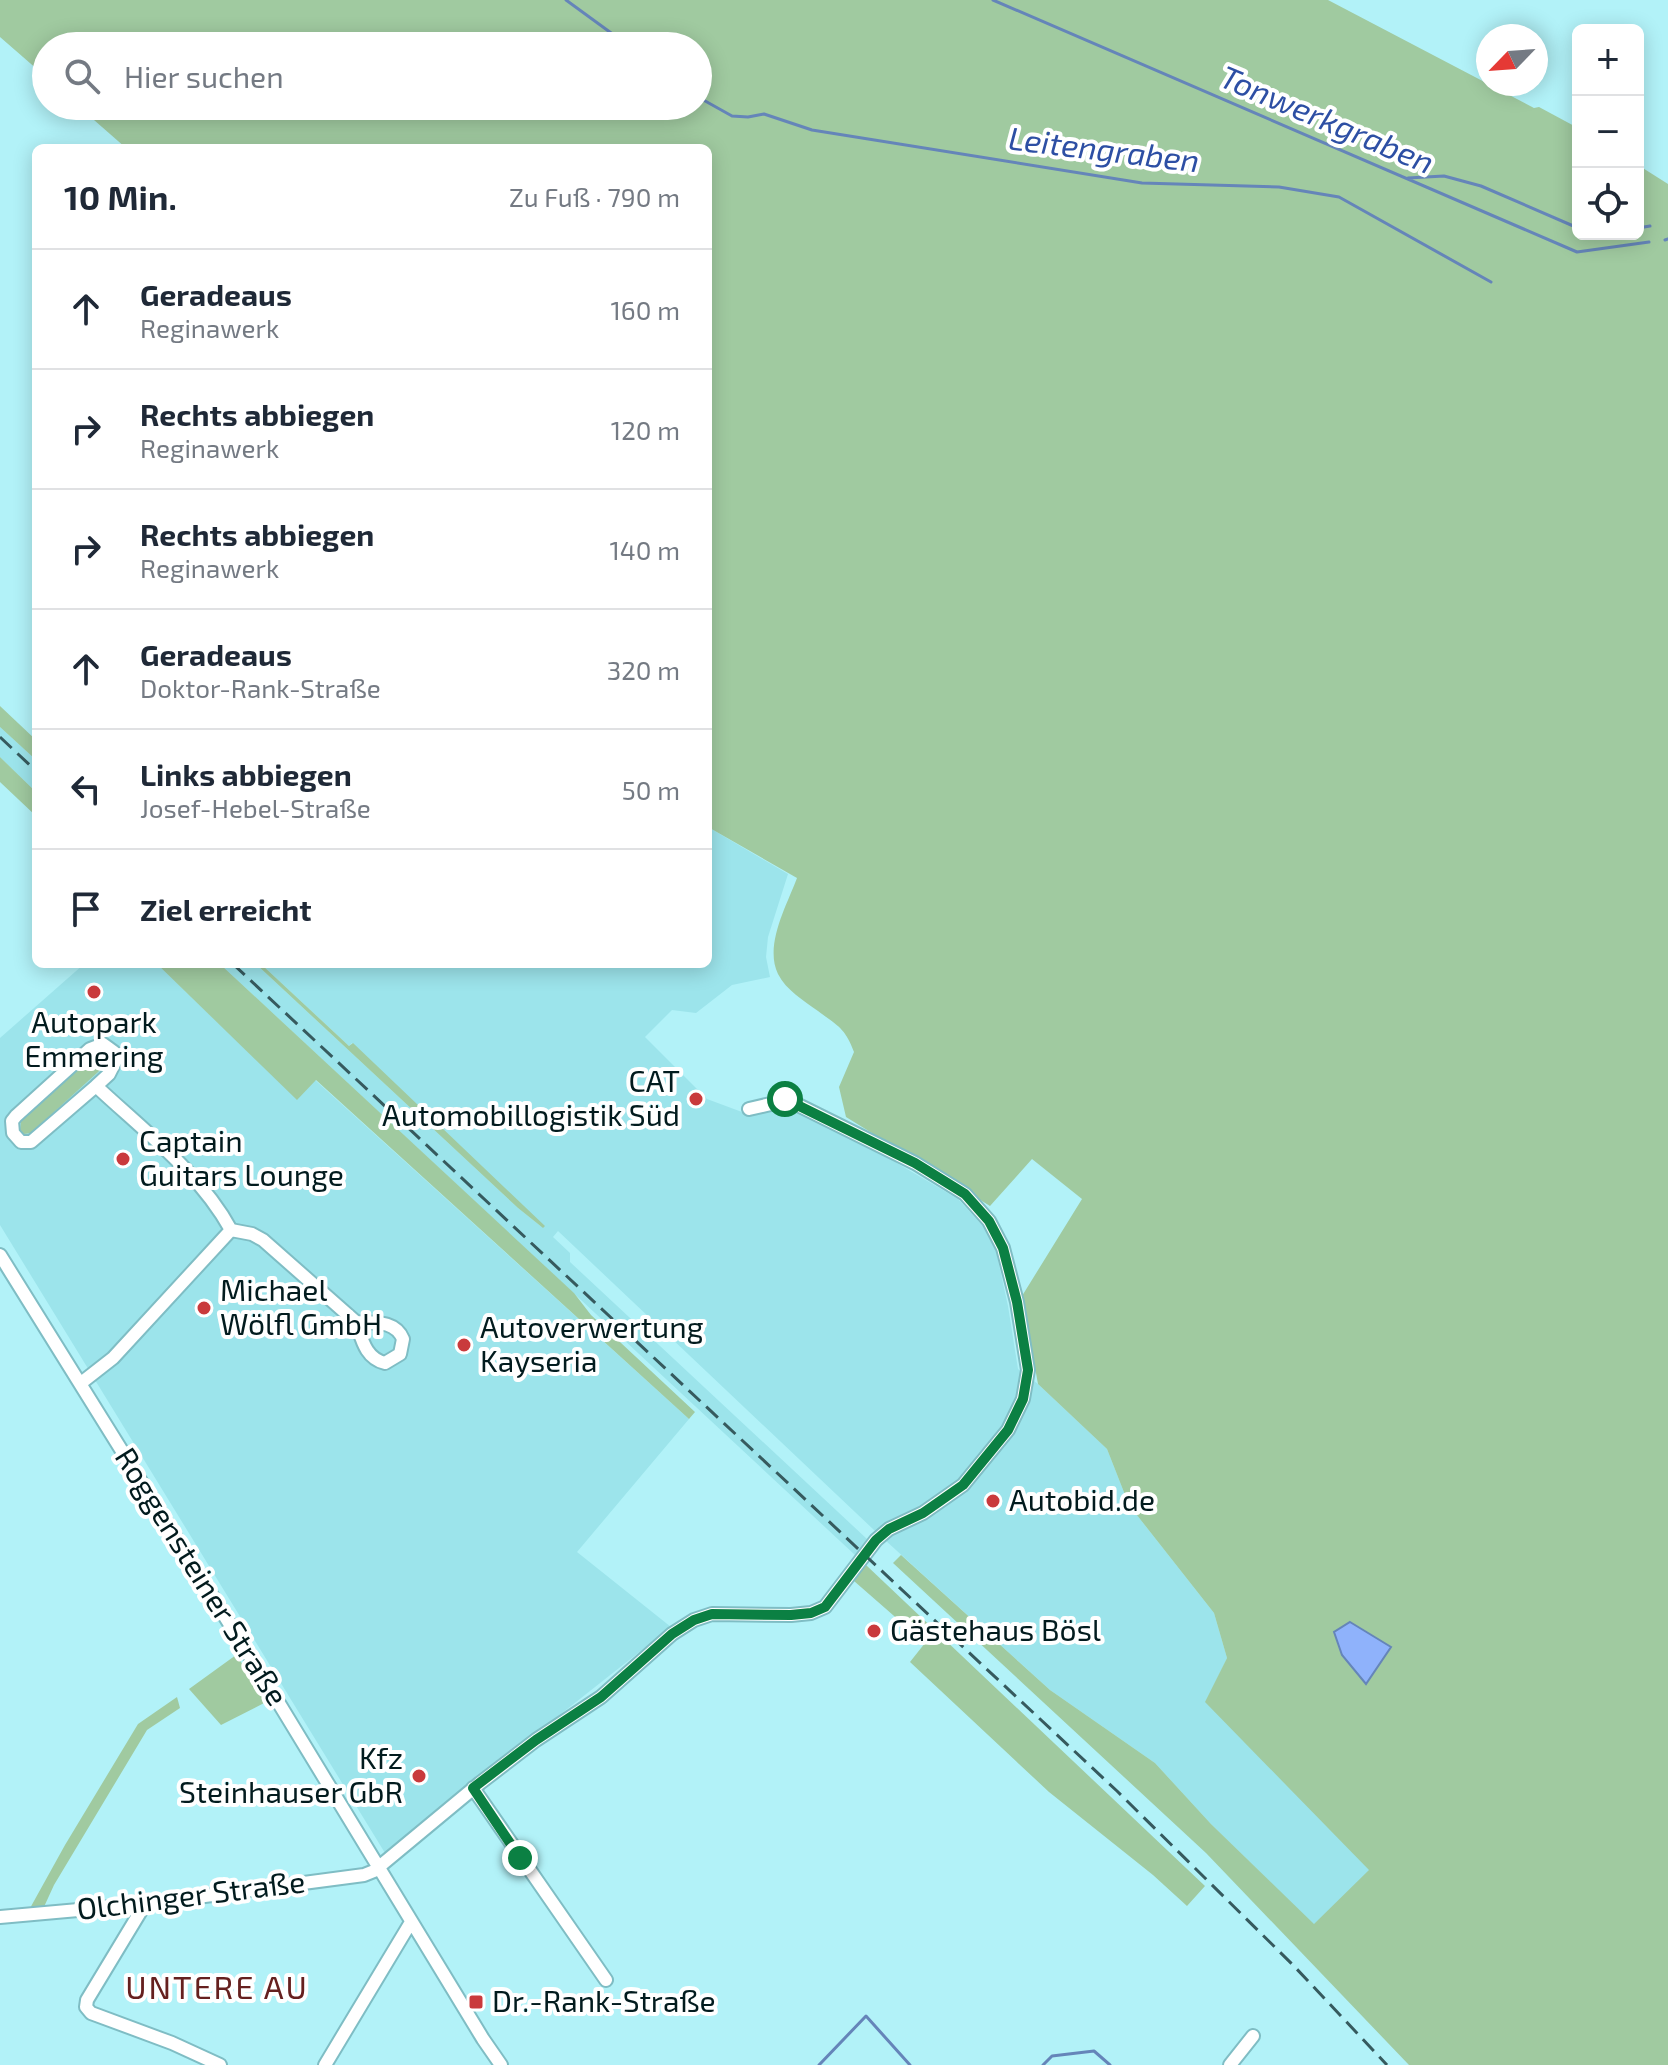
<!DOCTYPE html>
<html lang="de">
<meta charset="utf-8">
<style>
body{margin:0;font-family:"Exo 2",sans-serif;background:#f2f2f3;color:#1f2937}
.controls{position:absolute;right:24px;top:24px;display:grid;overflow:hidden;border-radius:12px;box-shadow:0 4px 20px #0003}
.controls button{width:72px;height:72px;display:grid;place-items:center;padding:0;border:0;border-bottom:2px solid #e0e1e3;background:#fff;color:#1f2937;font:40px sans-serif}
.compass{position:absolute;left:1476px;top:24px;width:72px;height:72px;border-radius:50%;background:#fff;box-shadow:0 4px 20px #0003;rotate:245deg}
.stop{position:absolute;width:24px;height:24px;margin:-18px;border:6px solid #0b8043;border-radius:50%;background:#fff}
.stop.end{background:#0b8043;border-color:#fff;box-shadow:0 2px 8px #0008}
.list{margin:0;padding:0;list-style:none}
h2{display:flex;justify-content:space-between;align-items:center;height:104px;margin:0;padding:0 32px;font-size:34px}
h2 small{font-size:26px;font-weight:400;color:#747a83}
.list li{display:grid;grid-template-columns:52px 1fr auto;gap:24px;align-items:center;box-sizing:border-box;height:120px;padding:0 32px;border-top:2px solid #e0e1e3}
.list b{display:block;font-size:30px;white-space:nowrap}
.list p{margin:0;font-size:26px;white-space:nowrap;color:#747a83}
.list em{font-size:26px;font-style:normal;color:#747a83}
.icon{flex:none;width:44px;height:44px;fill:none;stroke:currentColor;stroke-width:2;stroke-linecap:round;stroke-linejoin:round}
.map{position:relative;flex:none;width:1668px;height:2065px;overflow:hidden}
.search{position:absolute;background:#fff;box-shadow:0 4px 20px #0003;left:32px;top:32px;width:680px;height:88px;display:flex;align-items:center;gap:20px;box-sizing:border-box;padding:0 28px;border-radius:44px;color:#747a83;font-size:30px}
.panel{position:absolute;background:#fff;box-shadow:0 4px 20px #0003;left:32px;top:144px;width:680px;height:824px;border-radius:12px}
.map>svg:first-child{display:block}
</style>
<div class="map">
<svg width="1668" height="2065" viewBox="0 0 1668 2065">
<rect width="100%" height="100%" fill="#b2f2f8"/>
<!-- built -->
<path fill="#9ce4eb" d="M0,727L36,760V792L0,757Z
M708,827L788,874L768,937L766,957L770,977L732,985L696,1013L672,1010L645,1037L707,1099L750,1115L782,1106L856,1139L958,1199L983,1226L996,1251L1008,1306L1018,1369L1038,1384L1107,1449L1129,1505L1214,1613L1227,1658L1206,1702L1370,1870L1314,1925L1211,1824L1155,1763L1050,1690L874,1530L558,1231L553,1237L570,1253V1262L867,1539L855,1555L220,964H256L518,1208L543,1228L352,1043L349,1046L261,964H708Z
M84,964H157L297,1099L315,1080L689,1419L577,1552L671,1627L385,1853L0,1225V1038Z"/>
<!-- green -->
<path fill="#a0caa0" d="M0,0H1328L1534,108L1539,107L1578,128V234H1638V165L1668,184V2065H1409L1206,1853L893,1563L901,1555L1050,1690L1155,1763L1211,1824L1314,1924L1369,1870L1205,1702L1227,1658L1214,1613L1129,1505L1107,1449L1038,1384L1022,1296L1082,1199L1032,1159L990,1206L846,1117L839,1087L854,1052C845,1028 838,1026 818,1011C804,1001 786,990 778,974C764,945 787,905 797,878L708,827V148H126L78,106H698V46H46V77L0,37Z
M0,706L36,740V760L0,727Z
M0,757L36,792V816L0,782Z
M157,964H220L574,1293L591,1315L695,1412L689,1419L316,1080L297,1100Z
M256,964H261L349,1046L353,1043L545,1226L543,1228L518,1208Z
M104,1051L108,1053V1063L31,1133L24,1134L20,1130L21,1121L97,1053Z
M866,1565L1205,1886L1187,1906L1153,1875L1049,1792L910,1662L925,1643L854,1581Z
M236,1655L268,1701L221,1725L189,1689Z
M177,1697L180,1708L147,1730L54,1885L43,1909L29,1910L65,1845L138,1724Z"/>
<!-- water -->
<path fill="#8fb2fb" stroke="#6585b9" stroke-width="2" d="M1350,1622L1391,1647L1366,1684L1342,1655L1334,1632Z"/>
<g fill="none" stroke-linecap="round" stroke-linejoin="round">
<!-- stream -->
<path stroke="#6585b9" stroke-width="3" d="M566,0L629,46
M993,0L1577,252L1649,242
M698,97L732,116L748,117L764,114L812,130L1142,183L1279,187L1339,197L1491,282
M1408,178L1444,176L1481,186L1578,228
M1638,228L1650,226
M1665,240L1668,239
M819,2065L866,2016L910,2065
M1043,2065L1052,2056L1094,2051L1110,2065"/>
<defs>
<path id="minor" d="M96,1086L31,1142H21L13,1133L12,1121L16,1116L90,1049L103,1044L114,1052L116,1060L109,1074L96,1086C143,1130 200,1173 231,1230
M0,1255L280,1705L483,2039L501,2065
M356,1322C374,1323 395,1320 403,1339L400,1354L385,1363C365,1358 362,1339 356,1322Z
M81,1383L113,1358L231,1230L252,1234L263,1240L356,1322
M473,1788L606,1980
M145,1904L87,2000L86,2007L91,2013L172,2043L220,2065
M0,1917L145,1904L364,1875L374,1871L480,1783L536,1740L601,1697L672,1634L694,1620L712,1614L791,1615L811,1613L825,1607L876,1540L889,1529L923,1513L963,1485L1008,1430L1023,1399L1028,1370L1017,1302L1003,1248L989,1221L965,1194L915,1163L788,1100L749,1109
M325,2065L411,1922
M1230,2065L1253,2036"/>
</defs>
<!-- minor casing -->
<use href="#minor" stroke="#7fbdc4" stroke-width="16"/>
<!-- minor -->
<use href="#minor" stroke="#fff" stroke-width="12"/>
<!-- rail -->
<path stroke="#365a5e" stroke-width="3" stroke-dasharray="16 8" stroke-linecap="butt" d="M0,737L36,771
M233,964L1117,1791L1293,1965L1387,2065"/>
</g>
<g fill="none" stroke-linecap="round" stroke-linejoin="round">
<!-- route -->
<path stroke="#0b8043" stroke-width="10" d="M520,1858L473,1788L536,1740L601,1697L672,1634L694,1620L712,1614L791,1615L811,1613L825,1607L876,1540L889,1529L923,1513L963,1485L1008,1430L1023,1399L1028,1370L1017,1302L1003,1248L989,1221L965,1194L915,1163L785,1099"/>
</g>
<!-- markers -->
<g fill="#c93a3c" stroke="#fff" stroke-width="3">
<circle cx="94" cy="992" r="8"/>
<circle cx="696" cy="1099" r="8"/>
<circle cx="123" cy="1159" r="8"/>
<circle cx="204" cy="1308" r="8"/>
<circle cx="464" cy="1345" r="8"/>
<circle cx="993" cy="1501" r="8"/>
<circle cx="874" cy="1631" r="8"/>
<circle cx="419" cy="1776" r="8"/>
<rect x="468" y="1994" width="16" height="16" rx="4"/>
</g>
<g text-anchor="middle" stroke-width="8" stroke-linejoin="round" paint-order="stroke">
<!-- poi labels -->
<g font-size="30" fill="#021b1e" stroke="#fff" text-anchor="start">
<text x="94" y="1033" text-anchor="middle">Autopark<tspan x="94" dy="34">Emmering</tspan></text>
<text x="680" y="1092" text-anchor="end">CAT<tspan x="680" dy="34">Automobillogistik Süd</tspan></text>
<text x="139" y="1152">Captain<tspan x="139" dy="34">Guitars Lounge</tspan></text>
<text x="220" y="1301">Michael<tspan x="220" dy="34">Wölfl GmbH</tspan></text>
<text x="480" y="1338">Autoverwertung<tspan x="480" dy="34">Kayseria</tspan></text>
<text x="1009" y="1511">Autobid.de</text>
<text x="890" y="1641">Gästehaus Bösl</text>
<text x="403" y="1769" text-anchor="end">Kfz<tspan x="403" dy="34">Steinhauser GbR</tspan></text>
<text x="492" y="2012">Dr.-Rank-Straße</text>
</g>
<!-- street labels -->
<g font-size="30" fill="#021b1e" stroke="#fff">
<text transform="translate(201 1577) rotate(58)" y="10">Roggensteiner Straße</text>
<text transform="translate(191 1896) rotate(-7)" y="10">Olchinger Straße</text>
</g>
<!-- water labels -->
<g font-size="32" font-style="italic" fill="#2d4fa4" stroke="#fff">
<text transform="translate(1327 120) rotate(23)" y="11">Tonwerkgraben</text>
<text transform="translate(1104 150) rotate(7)" y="11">Leitengraben</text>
</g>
<!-- neighbourhood labels -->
<g font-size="32" letter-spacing="2" fill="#65201f" stroke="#fff">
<text x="217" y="1999">UNTERE AU</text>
</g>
</g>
</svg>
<div class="controls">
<button>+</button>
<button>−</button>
<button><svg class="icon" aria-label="locate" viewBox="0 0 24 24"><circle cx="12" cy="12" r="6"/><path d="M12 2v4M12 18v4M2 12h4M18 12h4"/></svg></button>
</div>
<svg class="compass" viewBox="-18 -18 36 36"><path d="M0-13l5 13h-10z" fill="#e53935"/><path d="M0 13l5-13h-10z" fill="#747a83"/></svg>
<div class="stop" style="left:785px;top:1099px"></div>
<div class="stop end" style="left:520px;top:1858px"></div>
<div class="search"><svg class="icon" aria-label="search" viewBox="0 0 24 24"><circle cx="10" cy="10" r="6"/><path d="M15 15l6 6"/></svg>Hier suchen</div>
<section class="panel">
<h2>10 Min.<small>Zu Fuß · 790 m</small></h2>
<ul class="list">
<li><svg class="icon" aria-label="ahead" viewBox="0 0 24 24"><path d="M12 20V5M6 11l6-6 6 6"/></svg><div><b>Geradeaus</b><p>Reginawerk</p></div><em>160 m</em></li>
<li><svg class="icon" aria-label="right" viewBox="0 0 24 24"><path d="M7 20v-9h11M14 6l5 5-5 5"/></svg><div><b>Rechts abbiegen</b><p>Reginawerk</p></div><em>120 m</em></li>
<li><svg class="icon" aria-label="right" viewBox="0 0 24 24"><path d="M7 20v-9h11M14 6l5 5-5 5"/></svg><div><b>Rechts abbiegen</b><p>Reginawerk</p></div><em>140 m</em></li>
<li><svg class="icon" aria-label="ahead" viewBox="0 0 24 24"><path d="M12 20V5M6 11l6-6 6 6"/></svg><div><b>Geradeaus</b><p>Doktor-Rank-Straße</p></div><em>320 m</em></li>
<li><svg class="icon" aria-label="left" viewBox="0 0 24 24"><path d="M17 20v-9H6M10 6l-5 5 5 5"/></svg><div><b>Links abbiegen</b><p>Josef-Hebel-Straße</p></div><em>50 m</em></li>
<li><svg class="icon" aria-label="arrive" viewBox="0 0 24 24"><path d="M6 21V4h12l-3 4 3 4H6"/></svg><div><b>Ziel erreicht</b></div></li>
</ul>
</section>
</div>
